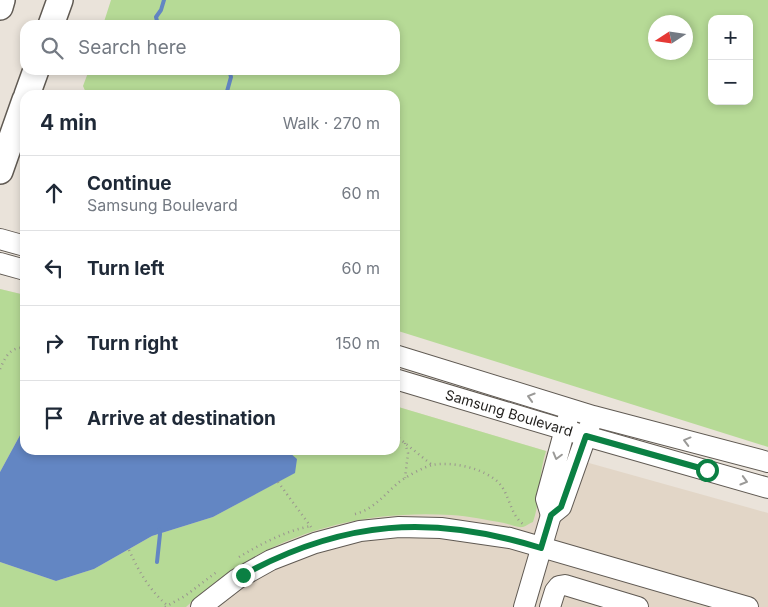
<!DOCTYPE html>
<meta charset="utf-8">
<style>
body{margin:0;font-family:Inter,sans-serif;background:#f2f2f3;color:#1f2937}
.controls{position:absolute;right:15px;top:15px;display:grid;overflow:hidden;border-radius:10px;box-shadow:0 2px 8px #0003}
.controls button{width:45px;height:45px;display:grid;place-items:center;padding:0;border:0;border-bottom:1px solid #e0e1e3;background:#fff;color:#1f2937;font:25px sans-serif}
.compass{position:absolute;left:648px;top:15px;width:45px;height:45px;border-radius:50%;background:#fff;box-shadow:0 2px 8px #0003;rotate:258deg}
.stop{position:absolute;width:15px;height:15px;margin:-11px;border:4px solid #0b8043;border-radius:50%;background:#fff}
.stop.end{background:#0b8043;border-color:#fff;box-shadow:0 1px 5px #0008}
.list{margin:0;padding:0;list-style:none}
h2{display:flex;justify-content:space-between;align-items:center;height:65px;margin:0;padding:0 20px;font-size:21px}
h2 small{font-size:16px;font-weight:400;color:#747a83}
.list li{display:grid;grid-template-columns:32px 1fr auto;gap:15px;align-items:center;box-sizing:border-box;height:75px;padding:0 20px;border-top:1px solid #e0e1e3}
.list b{display:block;font-size:19px;white-space:nowrap}
.list p{margin:0;font-size:16px;white-space:nowrap;color:#747a83}
.list em{font-size:16px;font-style:normal;color:#747a83}
.icon{flex:none;width:28px;height:28px;fill:none;stroke:currentColor;stroke-width:2;stroke-linecap:round;stroke-linejoin:round}
.map{position:relative;flex:none;width:768px;height:607px;overflow:hidden}
.search{position:absolute;background:#fff;box-shadow:0 2px 8px #0003;left:20px;top:20px;width:380px;height:55px;display:flex;align-items:center;gap:12px;box-sizing:border-box;padding:0 18px;border-radius:15px;color:#747a83;font-size:19px}
.panel{position:absolute;background:#fff;box-shadow:0 2px 8px #0003;left:20px;top:90px;width:380px;height:365px;border-radius:15px}
.map>svg:first-child{display:block}
</style>
<div class="map">
<svg width="768" height="607" viewBox="0 0 768 607">
<rect width="100%" height="100%" fill="#eae3da"/>
<!-- built -->
<path fill="#e2d6c7" d="M0,289L25,295V450H395V406L546,451L768,513V607H0Z"/>
<!-- green -->
<path fill="#b6da96" fill-rule="evenodd" d="M111,0H768V447L395,330V95H87L83,86L89,70H395V25H103ZM712,19H749V101H712ZM656,22H686V52H656Z
M0,289L25,295V426L0,472Z
M395,406L546,451C538,475 541,499 533,522C530,523 526,526 523,527C517,528 509,524 504,523C487,520 469,516 451,515C352,509 259,538 186,607H0V562L56,581L94,569L152,536L213,517L294,473L290,453L274,450H395Z"/>
<!-- water -->
<path fill="#6386c3" d="M25,426V450H274L290,453L297,459L295,473L213,517L152,536L94,569L56,581L0,562V472Z"/>
<g fill="none" stroke-linecap="round" stroke-linejoin="round">
<!-- stream -->
<path stroke="#6386c3" stroke-width="4" d="M158,25L156,17L161,10L164,0
M226,95L231,77L229,70
M157,562L160,534L159,529"/>
<defs>
<g id="minor">
<path d="M0,239L25,246"/>
<path d="M0,263L25,270"/>
<path d="M395,355L593,416L768,462"/>
<path id="s1" d="M395,379L586,436L768,488"/>
<path d="M568,418L546,499L551,515L561,507L590,425"/>
<path d="M201,607L237,579L271,560L315,543L360,531L399,527L441,528L510,538L748,607"/>
<path d="M524,607L551,515"/>
<path d="M550,607L555,591L559,586L565,585L638,607"/>
</g>
<path id="major" d="M0,7L2,0
M51,25L60,0
M27,95L36,70
M0,171L25,100"/>
</defs>
<!-- minor casing -->
<use href="#minor" stroke="#605a53" stroke-width="22"/>
<!-- major casing -->
<use href="#major" stroke="#605a53" stroke-width="28"/>
<!-- path -->
<path stroke="#99948e" stroke-width="2.5" stroke-dasharray="1 4" stroke-linecap="butt" d="M0,369C5,357 11,346 25,348
M395,435L432,465
M405,443L408,453L405,478
M278,482L311,527
M355,514C374,509 384,495 398,483C405,477 424,467 432,465C452,461 483,468 498,482C510,494 509,513 523,524
M129,550C139,572 150,591 168,606
M239,557C261,544 285,531 311,526
M165,607L185,596L218,571"/>
<!-- minor -->
<use href="#minor" stroke="#fff" stroke-width="20"/>
<!-- major -->
<use href="#major" stroke="#fff" stroke-width="25"/>
</g>
<!-- one-way arrows -->
<defs><path id="oneway-chevron" d="M-2-3.5L2.5 0L-2 3.5" fill="none" stroke-width="1.6" stroke-linecap="round" stroke-linejoin="round" transform="scale(1.25)"/></defs>
<g stroke="#9b9a98">
<use href="#oneway-chevron" transform="translate(531 397) rotate(-163)"/>
<use href="#oneway-chevron" transform="translate(687 441) rotate(-165)"/>
<use href="#oneway-chevron" transform="translate(557 456) rotate(105)"/>
<use href="#oneway-chevron" transform="translate(744 481) rotate(16)"/>
</g>
<g fill="none" stroke-linecap="round" stroke-linejoin="round">
<!-- route -->
<path stroke="#0b8043" stroke-width="6" d="M243,575C343,520 432,514 541,548L551,515L561,507L586,436L707,470"/>
</g>
<g text-anchor="middle" stroke-width="4.5" stroke-linejoin="round" paint-order="stroke">
<!-- street labels -->
<g font-size="14" fill="#201e1b" stroke="#eae3da">
<text dy="5" stroke="none"><textPath href="#s1" startOffset="119">Samsung Boulevard</textPath></text>
</g>
</g>
</svg>
<div class="controls">
<button>+</button>
<button>−</button>
</div>
<svg class="compass" viewBox="-18 -18 36 36"><path d="M0-13l5 13h-10z" fill="#e53935"/><path d="M0 13l5-13h-10z" fill="#747a83"/></svg>
<div class="stop" style="left:707px;top:470px"></div>
<div class="stop end" style="left:243px;top:575px"></div>
<div class="search"><svg class="icon" aria-label="search" viewBox="0 0 24 24"><circle cx="10" cy="10" r="6"/><path d="M15 15l6 6"/></svg>Search here</div>
<section class="panel">
<h2>4 min<small>Walk · 270 m</small></h2>
<ul class="list">
<li><svg class="icon" aria-label="ahead" viewBox="0 0 24 24"><path d="M12 20V5M6 11l6-6 6 6"/></svg><div><b>Continue</b><p>Samsung Boulevard</p></div><em>60 m</em></li>
<li><svg class="icon" aria-label="left" viewBox="0 0 24 24"><path d="M17 20v-9H6M10 6l-5 5 5 5"/></svg><div><b>Turn left</b></div><em>60 m</em></li>
<li><svg class="icon" aria-label="right" viewBox="0 0 24 24"><path d="M7 20v-9h11M14 6l5 5-5 5"/></svg><div><b>Turn right</b></div><em>150 m</em></li>
<li><svg class="icon" aria-label="arrive" viewBox="0 0 24 24"><path d="M6 21V4h12l-3 4 3 4H6"/></svg><div><b>Arrive at destination</b></div></li>
</ul>
</section>
</div>
